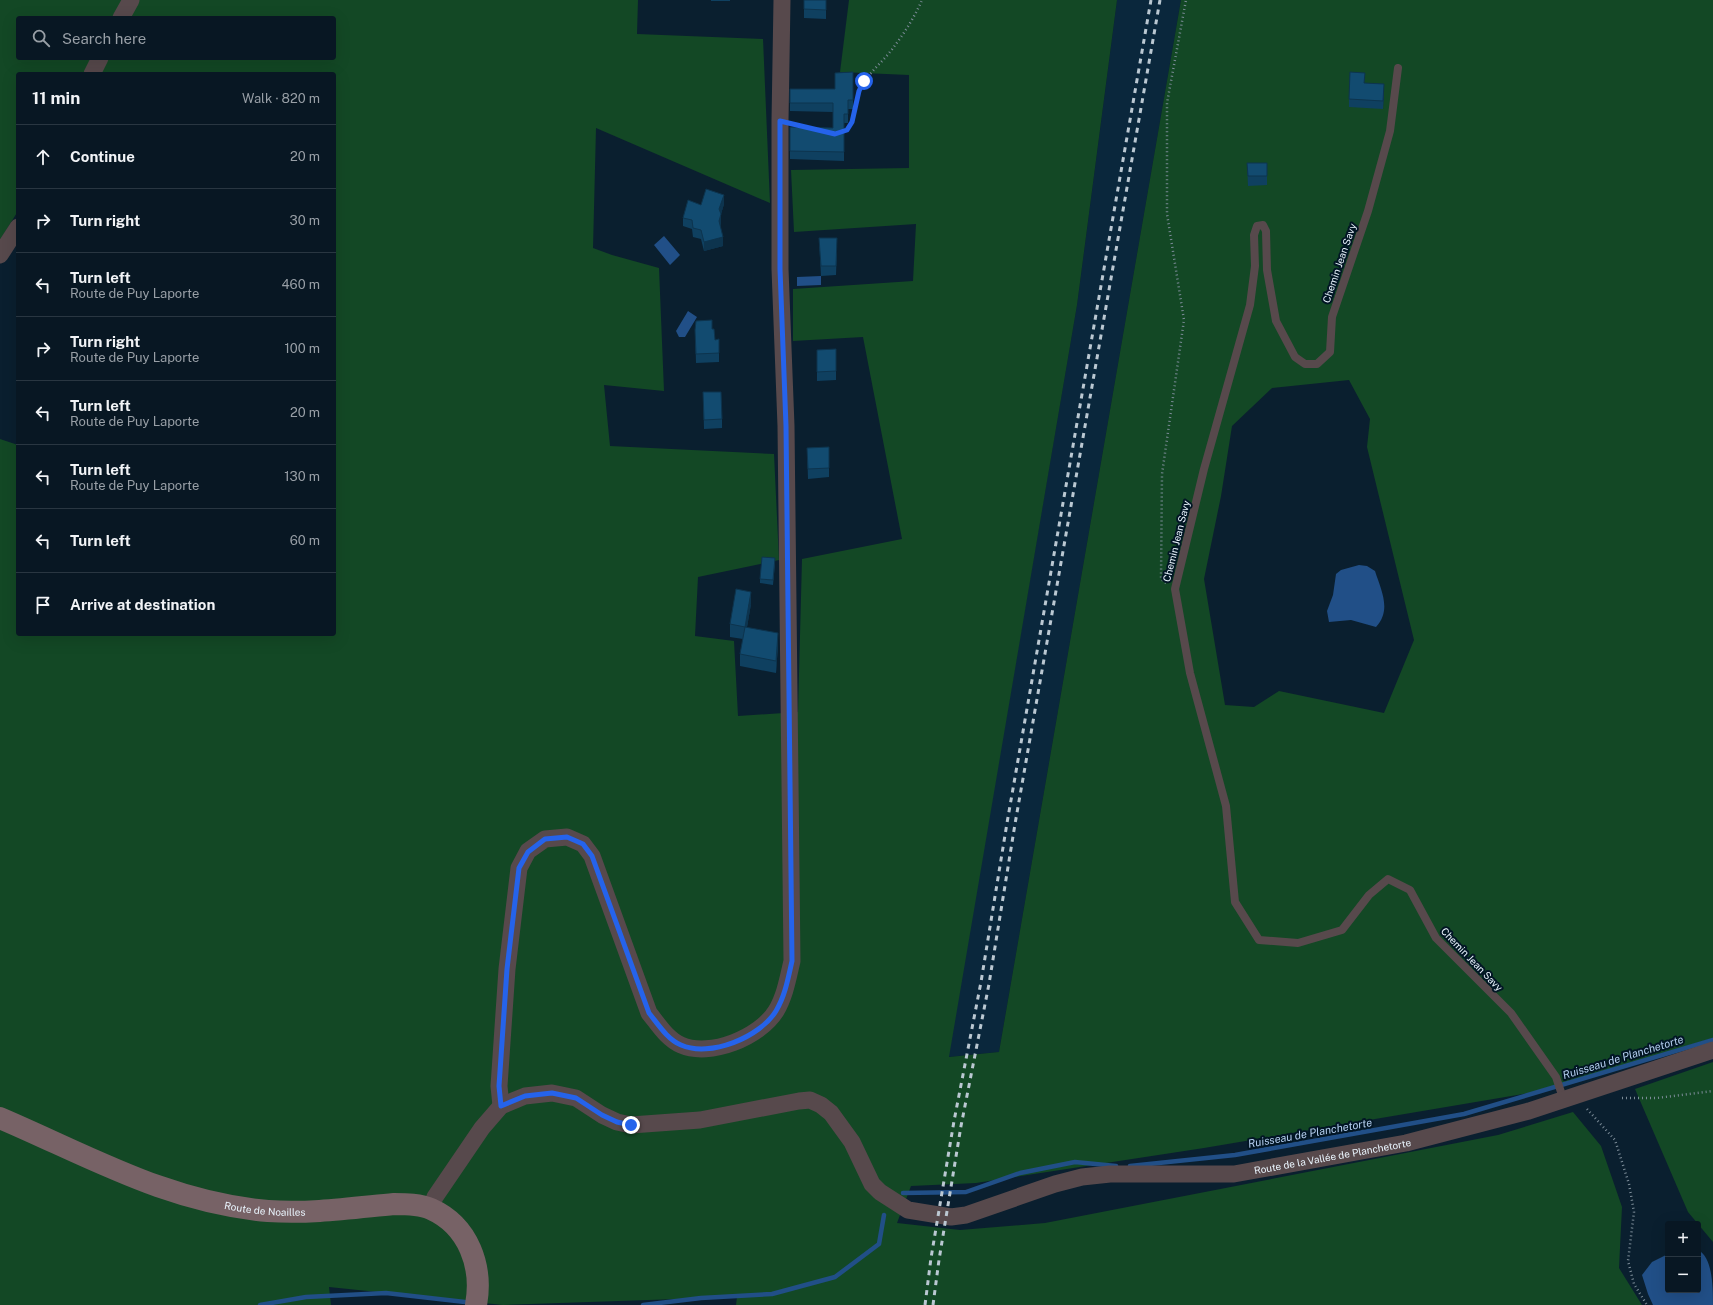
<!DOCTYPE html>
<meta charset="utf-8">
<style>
body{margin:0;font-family:"Public Sans",sans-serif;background:#11202b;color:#f1f3f6}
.controls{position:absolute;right:12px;bottom:12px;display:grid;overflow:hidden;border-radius:4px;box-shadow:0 4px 16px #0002}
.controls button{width:36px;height:36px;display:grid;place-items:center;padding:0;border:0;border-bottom:1px solid #293641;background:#081723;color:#f1f3f6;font:20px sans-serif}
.stop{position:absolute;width:12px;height:12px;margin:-9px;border:3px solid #2563eb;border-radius:50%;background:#fff}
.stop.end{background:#2563eb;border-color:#fff;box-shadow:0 1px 4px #0008}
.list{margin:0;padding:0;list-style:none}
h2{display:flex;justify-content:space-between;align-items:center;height:52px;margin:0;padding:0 16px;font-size:17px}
h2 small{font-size:13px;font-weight:400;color:#989fa6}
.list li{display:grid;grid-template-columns:26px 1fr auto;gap:12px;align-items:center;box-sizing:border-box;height:64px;padding:0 16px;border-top:1px solid #293641}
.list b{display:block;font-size:15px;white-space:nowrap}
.list p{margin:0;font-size:13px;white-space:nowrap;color:#989fa6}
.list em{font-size:13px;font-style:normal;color:#989fa6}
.icon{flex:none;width:22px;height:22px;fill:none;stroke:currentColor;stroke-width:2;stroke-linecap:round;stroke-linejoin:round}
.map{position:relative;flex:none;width:1713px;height:1305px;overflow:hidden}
.search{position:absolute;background:#081723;box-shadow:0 4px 16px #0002;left:16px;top:16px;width:320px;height:44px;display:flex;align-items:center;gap:10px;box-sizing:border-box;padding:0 14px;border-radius:4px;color:#989fa6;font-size:15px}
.panel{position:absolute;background:#081723;box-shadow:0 4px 16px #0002;left:16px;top:72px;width:320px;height:564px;border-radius:4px}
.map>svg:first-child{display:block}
</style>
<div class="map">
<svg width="1713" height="1305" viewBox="0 0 1713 1305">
<rect width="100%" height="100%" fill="#0a1f2f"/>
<!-- built -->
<path fill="#0a273c" d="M1117,0H1181L999,1052L948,1057L1077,305Z"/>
<!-- green -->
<path fill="#134825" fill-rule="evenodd" d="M0,0H638L637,34L763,39L770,203L596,128L593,248L612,255L659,268L664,391L604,385L610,446L774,454L779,560L698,577L695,636L734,641L738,716L798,712L802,559L902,539L863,337L793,341V289L913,281L916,224L794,232L791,170L909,168V75L840,72L849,0H1117L1077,305L949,1057L999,1052L1181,0H1713V1038L1529,1093L1204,1148L976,1183L911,1186L897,1223L960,1230L1045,1223L1498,1135L1573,1112L1601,1146L1622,1207L1619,1268L1642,1305H736L737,1297L503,1305L329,1287L331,1305H0V439L18,445V634H334V74H18V211L0,240ZM18,18H334V58H18ZM1349,380L1370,419L1367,447L1414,640L1384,713L1279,691L1254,707L1225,705L1204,579L1221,496L1232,426L1272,388Z
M1713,1062V1242L1688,1212L1635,1089Z"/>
<!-- water -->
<path fill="#214f87" d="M664,236L680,255L670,265L654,245Z
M821,276V285L797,286V277Z
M688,311L697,317L685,337H679L676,331Z
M1359,565L1367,566L1375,571C1381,590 1392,610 1376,627L1351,620L1329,622L1327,611L1333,595L1336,574L1341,570Z
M1698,1250C1713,1257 1713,1289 1713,1305H1653L1648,1294L1642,1275L1652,1262L1668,1254V1290H1698Z"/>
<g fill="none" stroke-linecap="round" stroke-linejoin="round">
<!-- stream -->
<path stroke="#214f87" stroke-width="4.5" d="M1130,1166L1235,1155L1464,1114L1713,1040
M903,1193L966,1192L1020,1173L1075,1162L1116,1166
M260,1305L306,1297L386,1293L465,1302
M643,1305L701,1298L772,1294L835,1277L879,1244L884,1215"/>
<!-- path -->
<path stroke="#7b8b97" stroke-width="2.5" stroke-dasharray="1 3" stroke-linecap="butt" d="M794,124L811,128
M841,132C858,127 854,103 860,89C868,73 883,62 893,48C904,34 915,16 922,0
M1166,583L1161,579L1162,474L1184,320L1167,214V103L1186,0
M1622,1098H1657L1713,1091
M1587,1109L1615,1140L1629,1184L1634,1212L1628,1261L1634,1284L1647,1305"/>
<!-- service -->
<path stroke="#57494c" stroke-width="8" d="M1398,68L1390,131L1368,211L1332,317L1330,352L1317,364H1305L1295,357L1276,321L1267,270L1266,231L1263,225L1257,226L1254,235L1255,266L1250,305L1204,469L1175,589L1190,673L1226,806L1235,902L1259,940L1298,943L1342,930L1369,895L1388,879L1410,890L1436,938L1511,1013L1556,1077L1563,1098"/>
<!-- minor -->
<g stroke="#57494c" stroke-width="17">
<path d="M121,18L131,0"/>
<path d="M92,74L100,58"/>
<path d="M0,255L18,227"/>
<path d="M501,1106L499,1086L507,969L519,868L528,851L545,839L567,837L583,844L592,856L649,1013C658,1024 667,1039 681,1045C710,1058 760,1037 776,1011C785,996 788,978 792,961L786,426L780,269V121L782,0"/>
<path id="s1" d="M430,1209L435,1197L482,1128L501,1106L525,1096L552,1093L576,1098L602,1115L617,1122L631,1125L700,1120L799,1101L810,1100L821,1105L831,1113L852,1142L872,1184L880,1192L908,1210L951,1217L966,1215L1055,1184L1082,1177L1110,1174H1234L1406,1143L1529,1111L1713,1050"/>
</g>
<!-- secondary -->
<path stroke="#776266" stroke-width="22" id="s2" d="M0,1118C89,1156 169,1203 268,1211C310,1214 352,1208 394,1204C406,1204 420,1204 431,1209C469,1226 483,1267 476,1305"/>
<!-- rail -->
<path stroke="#bbc8d2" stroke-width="3" stroke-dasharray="5 5" stroke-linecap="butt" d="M925,1305L931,1258L954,1121L981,982L1007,823L1151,0
M933,1305L939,1260L961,1126L989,984L1015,824L1160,0"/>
</g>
<!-- wall -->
<path fill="#0f4060" d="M711,0H730V1H711Z
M804,0H826V19L804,18Z
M853,72V109H848V123H844V161L790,159V127L833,128V112L790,111V89H835Z
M1365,83L1384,93L1383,109L1349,107V99Z
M1247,163H1267V185L1248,186Z
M724,204L721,214V223L720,226L723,246L704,251L701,239L693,237L692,229L683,226V218L701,205Z
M819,238L837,247L836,275L821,276Z
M712,329L719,353V362L696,363L695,330Z
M836,349V380L817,381V359Z
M703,392L722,419V428L704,429Z
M829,447V477L808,479L807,448Z
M775,563L773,585L760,583V579Z
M751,604L747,627L778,645L776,673L740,666V654L743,639L730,637V624Z"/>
<!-- shaded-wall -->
<path fill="#0d344e" d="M1384,84V93L1383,109V101Z
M724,195V204L721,214V223L719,230V209Z
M723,237V246L704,251V242Z
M751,592V604L745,639V627Z
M778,633V645L776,673V661Z"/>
<!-- building -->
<path fill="#124b70" stroke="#0d344e" d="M804,0H826V10L804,9Z
M853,72V100H848V114H844V152L790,151V127L833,128V103H790V89H835V73Z
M1350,72L1365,73L1364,83L1384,84L1383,101L1349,99Z
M1247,163H1267V176H1248Z
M706,189L724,195L719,209L721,214L719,221L723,237L704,242L701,230L693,228L692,220L683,218L688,200L701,205Z
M819,238H837L836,266H821Z
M712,320V329H714L715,340L719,339V353L696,354L695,330L696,321Z
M836,349V371L817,372V350Z
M703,392H721L722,419L704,420Z
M829,447V468L808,469L807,448Z
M762,557L775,558L773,580L760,579Z
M736,589L751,592L745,627L778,633L776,661L740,654L745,627L730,624Z"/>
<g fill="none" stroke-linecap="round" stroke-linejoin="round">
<!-- route -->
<path stroke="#2563eb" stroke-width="5" d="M631,1125L617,1122L602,1115L576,1098L552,1093L525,1096L501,1106L499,1086L507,969L519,868L528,852L545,839L567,837L583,844L592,856L649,1013C658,1024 667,1039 681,1045C710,1058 760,1037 776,1011C785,996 788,979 792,961L786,426L780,269V121L835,134L847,130L852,122L859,91L864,81"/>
</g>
<g text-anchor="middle" stroke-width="4" stroke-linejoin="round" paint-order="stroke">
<!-- street labels -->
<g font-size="10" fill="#e9f4fd" stroke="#021625">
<text transform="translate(1339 263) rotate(-71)" y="4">Chemin Jean Savy</text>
<text transform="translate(1176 541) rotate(-76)" y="4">Chemin Jean Savy</text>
<text transform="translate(1472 959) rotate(46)" y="4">Chemin Jean Savy</text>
<text dy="4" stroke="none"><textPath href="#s1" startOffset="1031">Route de la Vallée de Planchetorte</textPath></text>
<text dy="4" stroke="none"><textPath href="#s2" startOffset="282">Route de Noailles</textPath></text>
</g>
<!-- water labels -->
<g font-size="11" font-style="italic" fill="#b5cff0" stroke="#021625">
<text transform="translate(1623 1057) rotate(-17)" y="4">Ruisseau de Planchetorte</text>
<text transform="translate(1310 1133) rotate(-10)" y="4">Ruisseau de Planchetorte</text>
</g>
</g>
</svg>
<div class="controls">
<button>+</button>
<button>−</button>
</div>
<div class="stop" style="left:864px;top:81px"></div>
<div class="stop end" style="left:631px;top:1125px"></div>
<div class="search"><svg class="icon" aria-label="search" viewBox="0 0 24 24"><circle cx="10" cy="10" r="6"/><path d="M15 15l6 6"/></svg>Search here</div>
<section class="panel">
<h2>11 min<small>Walk · 820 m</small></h2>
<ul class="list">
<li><svg class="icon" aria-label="ahead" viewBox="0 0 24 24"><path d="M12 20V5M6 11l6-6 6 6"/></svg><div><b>Continue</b></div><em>20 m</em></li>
<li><svg class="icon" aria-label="right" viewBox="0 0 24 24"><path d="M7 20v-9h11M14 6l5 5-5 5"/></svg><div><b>Turn right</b></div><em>30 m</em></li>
<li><svg class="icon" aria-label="left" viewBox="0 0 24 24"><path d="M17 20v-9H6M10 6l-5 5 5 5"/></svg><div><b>Turn left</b><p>Route de Puy Laporte</p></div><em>460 m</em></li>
<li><svg class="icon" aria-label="right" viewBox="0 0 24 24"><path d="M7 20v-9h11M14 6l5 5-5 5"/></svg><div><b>Turn right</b><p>Route de Puy Laporte</p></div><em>100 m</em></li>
<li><svg class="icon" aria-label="left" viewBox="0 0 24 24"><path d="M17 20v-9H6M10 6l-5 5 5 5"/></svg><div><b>Turn left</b><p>Route de Puy Laporte</p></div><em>20 m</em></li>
<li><svg class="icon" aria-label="left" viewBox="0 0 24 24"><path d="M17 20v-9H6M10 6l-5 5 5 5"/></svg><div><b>Turn left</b><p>Route de Puy Laporte</p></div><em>130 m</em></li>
<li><svg class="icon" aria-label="left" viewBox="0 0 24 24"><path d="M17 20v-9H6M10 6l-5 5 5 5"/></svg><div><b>Turn left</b></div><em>60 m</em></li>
<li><svg class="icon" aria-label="arrive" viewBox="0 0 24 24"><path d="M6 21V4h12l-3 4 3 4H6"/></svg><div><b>Arrive at destination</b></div></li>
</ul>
</section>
</div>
